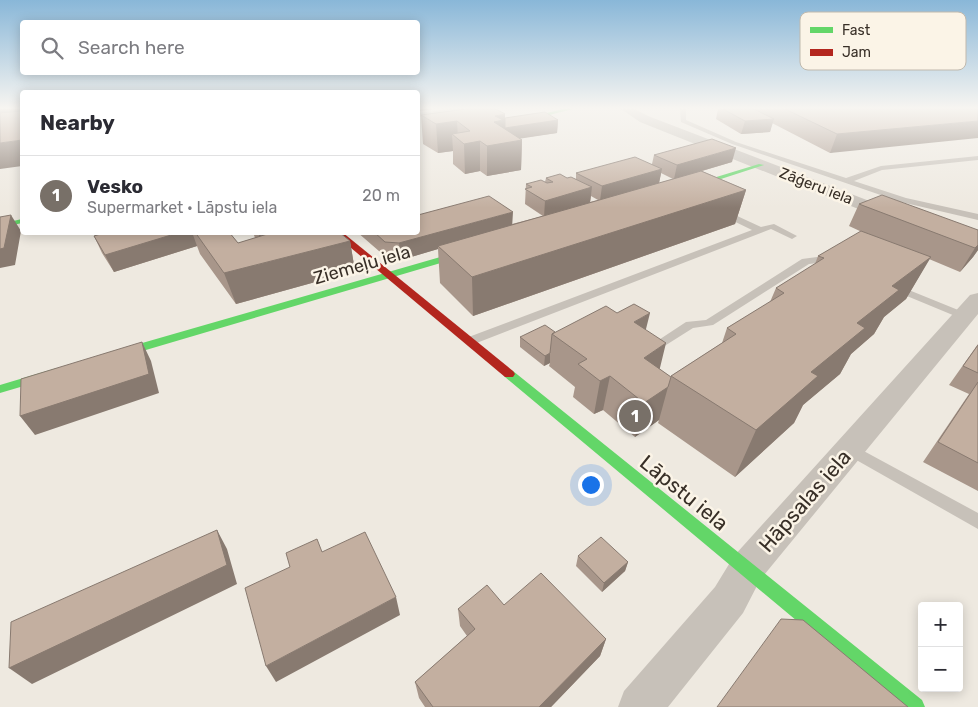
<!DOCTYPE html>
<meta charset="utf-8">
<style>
body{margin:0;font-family:Rubik,sans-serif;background:#f7f7f7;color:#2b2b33}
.controls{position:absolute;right:15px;bottom:15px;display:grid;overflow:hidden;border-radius:5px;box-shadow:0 2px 12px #0003}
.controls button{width:45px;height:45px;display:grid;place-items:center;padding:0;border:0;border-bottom:1px solid #e1e1e2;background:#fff;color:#2b2b33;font:25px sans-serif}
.you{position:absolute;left:590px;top:484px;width:18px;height:18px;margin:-12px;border:4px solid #fff;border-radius:50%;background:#1a73e8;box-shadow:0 0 0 8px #1a73e833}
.badge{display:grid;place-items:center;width:32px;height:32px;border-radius:50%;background:#787068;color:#fff;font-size:16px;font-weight:700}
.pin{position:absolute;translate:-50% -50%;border:2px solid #fff;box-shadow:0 1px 5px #0006}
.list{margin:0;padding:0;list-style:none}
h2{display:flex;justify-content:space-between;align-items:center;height:65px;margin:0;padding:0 20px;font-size:21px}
h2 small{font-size:16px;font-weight:400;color:#7c7c81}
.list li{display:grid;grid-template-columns:32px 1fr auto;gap:15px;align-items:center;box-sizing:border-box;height:80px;padding:0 20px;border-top:1px solid #e1e1e2}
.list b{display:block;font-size:19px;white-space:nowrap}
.list p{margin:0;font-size:16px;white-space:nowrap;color:#7c7c81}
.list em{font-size:16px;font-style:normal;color:#7c7c81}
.icon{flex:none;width:28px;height:28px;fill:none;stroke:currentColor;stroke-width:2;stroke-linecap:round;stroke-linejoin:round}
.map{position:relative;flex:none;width:978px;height:707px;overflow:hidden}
.search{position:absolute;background:#fff;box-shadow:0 2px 12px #0003;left:20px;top:20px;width:400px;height:55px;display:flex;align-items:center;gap:12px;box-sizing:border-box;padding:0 18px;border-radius:5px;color:#7c7c81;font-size:19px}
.panel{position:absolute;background:#fff;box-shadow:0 2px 12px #0003;left:20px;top:90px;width:400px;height:145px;border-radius:5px}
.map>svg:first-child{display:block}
</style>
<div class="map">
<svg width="978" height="707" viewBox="0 0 978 707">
<rect width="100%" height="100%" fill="#eee9e0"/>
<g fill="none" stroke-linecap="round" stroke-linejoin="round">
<!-- lane -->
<path fill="#c7c1b9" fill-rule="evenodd" d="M449,109H464L418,117V113Z
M680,109H686V120L736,142L846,178L881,166L978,156V160L882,170L854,181L906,198L978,214V220L901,202L732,144L681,122Z
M722,209L761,227L774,224L797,236L792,239L771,229L474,344L470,345L464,341L466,338L752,230L719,214V210Z
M817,257L837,262L838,264L833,267L817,263L809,264L713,325L693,328L655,352L651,353L645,349L686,322L706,320L802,259Z
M894,284L968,314L970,316L968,318H960L890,289L889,287Z
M849,443L978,513V529L844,453L841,449L844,445Z"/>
<!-- street -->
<path fill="#c7c1b9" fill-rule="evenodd" d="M621,109H635L648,116L898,212L901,216L898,220L892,221L886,220L640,122Z
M978,293V314L760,580L743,613L668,707H618L624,691L715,587L734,556L970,295Z"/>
<!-- fast -->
<path fill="#63d668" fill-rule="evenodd" d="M563,109H573L513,124L510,122Z
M759,164L764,165L684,191L677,189Z
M22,219V223L0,228V224Z
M475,247L478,248V252L112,360H104L102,357L104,354Z
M57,368L63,372L61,375L0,393V385Z
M509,370L513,371L922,700L925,707H900L505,377L503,374L505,371Z"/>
<!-- jam -->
<path fill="#b3261e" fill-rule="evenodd" d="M332,232H342L513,371L515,374L513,377H505Z"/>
</g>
<!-- wall -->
<path fill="#a8968a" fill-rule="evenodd" d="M718,109H978L830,153L772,123L770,132L741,134L716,119Z
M421,115L558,120L557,133L520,138L522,140L521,170L487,176L480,171L465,174L453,164V151L438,153L423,144Z
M654,155L732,162L702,171L746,190L735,224L473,316L440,283L438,249L401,260L387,258L357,232H418L512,224L543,216L525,204L526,184L545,182L546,178H567L576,179V173L652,164ZM661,173L673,179L659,183ZM591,196L598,200L590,202Z
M859,204L978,230V250L973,257L960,272L929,259L906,299L884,317L874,334L851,354L840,374L803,405L794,423L735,477L658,423L659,420L635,437L603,410L594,414L573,397L575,387L549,366L550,363L544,366L520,347V337L555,332L646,330L659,369L671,377V376L722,343L727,328L770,302L776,288L815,264L818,256L862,232L849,226Z
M107,232H229L238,243L255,238L253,232H339L350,241L355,271L236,304L200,254L197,246L114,272L102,253L94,236Z
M978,344V491L923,462L969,394L949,385Z
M578,556L628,562L625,571L602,592L576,566Z
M504,605L606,639L600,656L551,707H425L419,698L415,682L467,636L460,626L458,609Z"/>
<!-- shaded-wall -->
<path fill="#887a70" d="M0,109H22V118L0,121Z
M418,109H435L418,111Z
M505,114V128L558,120L557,133L505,141L522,140L521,170L487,176V146L495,116Z
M774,119L770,132L741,134L745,121Z
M457,121L458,139L452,134L453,151L438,153L436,124Z
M978,121V138L830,153L837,134Z
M22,140V166L0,169V143Z
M480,141V171L465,174L464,144Z
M736,148L732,162L674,179L677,165Z
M662,169L659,183L600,201L602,186Z
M592,187L590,203L544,217L545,201Z
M746,190L735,224L473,316L472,277Z
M513,212L512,228L438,246V249L401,260L399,243Z
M11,215L21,231L15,265L0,268V249Z
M181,232H192L197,246L114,272L105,255Z
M258,232H272L277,250L264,254Z
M350,241L355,271L236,304L224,273Z
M978,245V250L973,257L960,272L975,248Z
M931,257L906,299L884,317L874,334L851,354L840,374L803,405L794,423L735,477L756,430L892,286Z
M650,313L642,345L634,322Z
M142,342L151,361L159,393L35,435L20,416Z
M666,343L658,376L644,358Z
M550,353V363L544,366L545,356Z
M610,376L603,410L594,414L600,381Z
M668,387L659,420L635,437L644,403Z
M217,530L227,549L237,584L32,684L9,668Z
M628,562L625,571L602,592L604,583Z
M396,597L400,615L276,682L266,666Z
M606,639L600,656L551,707H539Z"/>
<!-- building -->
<path fill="#c3afa0" stroke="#887a70" d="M466,109H496L505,114L495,116L503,120L494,122L522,140L487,146L480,141L464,144L452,134L470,131L457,121L436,124L421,115Z
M723,109H754L774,119L745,121Z
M785,109H978V121L837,134Z
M22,111V140L0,143V113Z
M545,112L558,120L505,128V118Z
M712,139L736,148L677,165L654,155Z
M635,157L662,169L602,186L576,173Z
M701,171L746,190L472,277L438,246Z
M560,174L567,178L571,177L592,187L545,201L525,189L532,187L526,184L541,180L547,183L553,182L546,178Z
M882,195L978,230V245L975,248L859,204Z
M489,196L513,212L399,243L385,242L374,232H418V215Z
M11,215L4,248L0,249V217Z
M861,231L931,257L892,286L899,290L857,323L865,328L811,372L818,376L756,430L671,376L736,334L727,328L784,293L776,288L824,258L818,256Z
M107,232H181L105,255L94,236Z
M195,232H229L238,243L274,232H339L350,241L224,273Z
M634,304L650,313L634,322L666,343L644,358L671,377L668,387L644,403L610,376L600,381L578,364L587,359L552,334L606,306L617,313Z
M545,325L555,332L552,334L550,353L545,356L520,337Z
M142,342L149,374L20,416L21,379Z
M978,345V373L963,366Z
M978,382V463L938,442Z
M217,530L227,565L9,668L11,622Z
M365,532L396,597L266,666L245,588L290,567L286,553L317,539L322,552Z
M601,537L628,562L604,583L578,556Z
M541,573L606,639L539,707H433L415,682L475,629L458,609L487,585L504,605Z
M781,619L803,620L908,707H717Z"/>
<!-- sky -->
<linearGradient id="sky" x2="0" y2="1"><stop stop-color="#89b7d8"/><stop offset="0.52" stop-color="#f7f5f1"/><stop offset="1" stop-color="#f7f5f1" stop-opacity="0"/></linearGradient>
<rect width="978" height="208" fill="url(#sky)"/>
<g text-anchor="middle" stroke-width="5" stroke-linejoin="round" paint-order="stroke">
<!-- far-street labels -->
<g font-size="15" fill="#382f27" stroke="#fbf4e7">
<text transform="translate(816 186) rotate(21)" y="5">Zāģeru iela</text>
</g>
<!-- street labels -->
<g font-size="18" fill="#382f27" stroke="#fbf4e7">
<text transform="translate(362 265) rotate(-16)" y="6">Ziemeļu iela</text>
</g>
<!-- near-street labels -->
<g font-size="21" fill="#382f27" stroke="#fbf4e7">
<text transform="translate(684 493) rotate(39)" y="7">Lāpstu iela</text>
<text transform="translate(805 501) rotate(-49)" y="7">Hāpsalas iela</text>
</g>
</g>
<!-- legend -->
<rect x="800" y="12" width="166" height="58" rx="8" fill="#fbf4e7" stroke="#c0b9ad" stroke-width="1"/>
<rect x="810" y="27" width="23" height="6" fill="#63d668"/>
<rect x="810" y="49" width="23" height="7" fill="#b3261e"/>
<g font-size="14" fill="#382f27">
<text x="842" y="35">Fast</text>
<text x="842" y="57">Jam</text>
</g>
</svg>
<div class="controls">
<button>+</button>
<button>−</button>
</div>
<div class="you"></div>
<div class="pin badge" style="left:635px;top:416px">1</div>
<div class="search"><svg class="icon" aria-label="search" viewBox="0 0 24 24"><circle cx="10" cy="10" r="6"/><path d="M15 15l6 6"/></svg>Search here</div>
<section class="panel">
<h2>Nearby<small></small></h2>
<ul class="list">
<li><span class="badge">1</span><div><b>Vesko</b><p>Supermarket · Lāpstu iela</p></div><em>20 m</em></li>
</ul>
</section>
</div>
